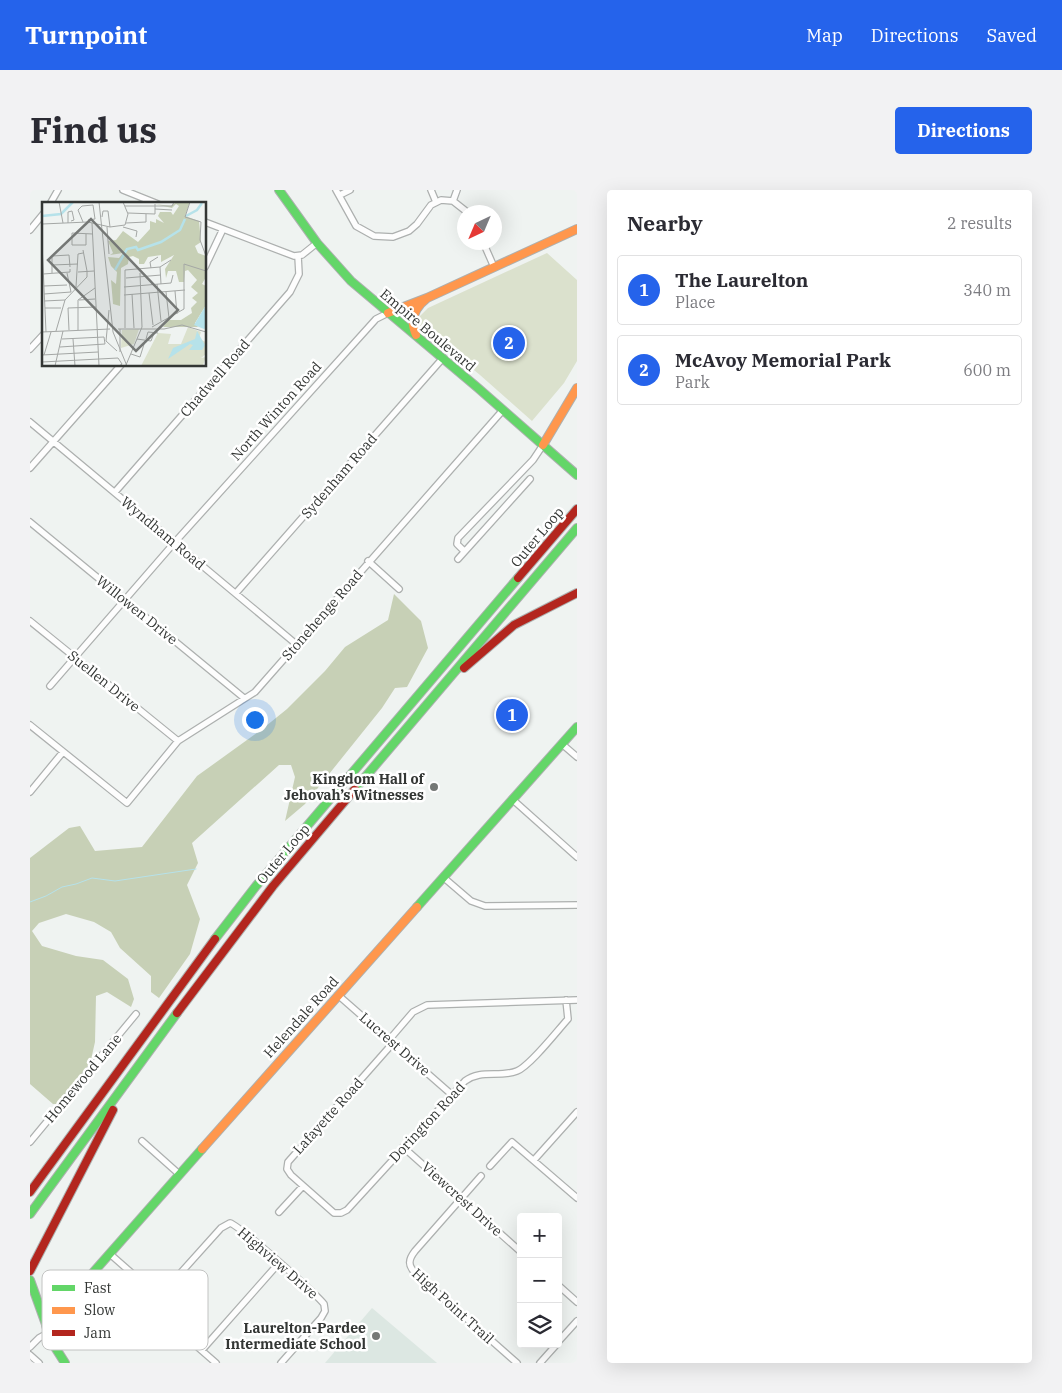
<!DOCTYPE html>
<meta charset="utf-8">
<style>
body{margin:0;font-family:"IBM Plex Serif",serif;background:#f2f2f3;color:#2b2b33}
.controls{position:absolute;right:15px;bottom:15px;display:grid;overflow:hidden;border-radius:5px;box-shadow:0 5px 20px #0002}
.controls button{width:45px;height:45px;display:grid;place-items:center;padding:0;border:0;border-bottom:1px solid #e1e1e2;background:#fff;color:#2b2b33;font:25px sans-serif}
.compass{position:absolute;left:427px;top:15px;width:45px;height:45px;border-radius:50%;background:#fff;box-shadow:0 5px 20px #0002;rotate:224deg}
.you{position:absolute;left:224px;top:529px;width:18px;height:18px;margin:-12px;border:4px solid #fff;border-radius:50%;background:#1a73e8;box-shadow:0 0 0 8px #1a73e833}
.badge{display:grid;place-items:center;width:32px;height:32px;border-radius:50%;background:#2563eb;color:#fff;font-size:16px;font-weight:700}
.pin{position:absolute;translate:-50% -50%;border:2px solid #fff;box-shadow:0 1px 5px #0006}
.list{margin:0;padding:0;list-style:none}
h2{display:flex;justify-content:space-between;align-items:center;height:65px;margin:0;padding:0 20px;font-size:21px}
h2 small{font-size:16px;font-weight:400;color:#7c7c81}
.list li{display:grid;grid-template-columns:32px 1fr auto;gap:15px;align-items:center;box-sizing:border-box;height:70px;margin:0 10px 10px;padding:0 10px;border:1px solid #e1e1e2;border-radius:5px}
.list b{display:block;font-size:19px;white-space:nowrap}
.list p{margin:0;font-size:16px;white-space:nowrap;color:#7c7c81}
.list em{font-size:16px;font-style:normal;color:#7c7c81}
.icon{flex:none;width:28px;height:28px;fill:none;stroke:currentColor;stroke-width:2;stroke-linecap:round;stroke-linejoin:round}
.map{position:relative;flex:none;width:547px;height:1173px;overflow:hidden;border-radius:5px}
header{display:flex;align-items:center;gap:30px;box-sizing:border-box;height:70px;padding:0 25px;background:#2563eb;color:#fff}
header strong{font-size:24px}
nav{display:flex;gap:28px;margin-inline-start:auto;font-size:18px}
.intro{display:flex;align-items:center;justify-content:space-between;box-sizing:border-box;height:120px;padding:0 30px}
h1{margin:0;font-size:35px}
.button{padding:12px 22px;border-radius:5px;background:#2563eb;color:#fff;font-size:18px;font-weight:700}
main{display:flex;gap:30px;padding:0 30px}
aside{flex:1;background:#fff;border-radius:5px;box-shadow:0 5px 20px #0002}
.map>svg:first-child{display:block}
</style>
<header>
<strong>Turnpoint</strong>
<nav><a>Map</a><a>Directions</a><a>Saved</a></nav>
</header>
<div class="intro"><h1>Find us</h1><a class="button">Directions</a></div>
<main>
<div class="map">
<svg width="547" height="1173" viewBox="0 0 547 1173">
<rect width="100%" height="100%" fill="#eff3f1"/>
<!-- built -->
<path fill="#dce7e2" d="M342,1118L407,1173H295Z"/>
<!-- green -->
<path fill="#dbe1cd" d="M517,63L547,90V171L534,193L502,231L450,185L389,135L387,129L398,118Z"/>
<!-- forest -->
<path fill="#c7d0b6" d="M364,404L391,431L398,458L377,497L365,498L352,518L275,614L255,631L265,587L261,575H249L162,653L168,673L157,695L170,729L160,764L129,808L121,802V786L90,758L81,742L64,732L36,724L9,733L2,741L12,756L46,766L73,770L98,789L104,809L101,817L77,802L66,806L65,852L60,874L27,914H23L0,894V668L39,638L50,636L65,661L112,657L167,586L231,540L257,519L295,481L315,457L358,430Z"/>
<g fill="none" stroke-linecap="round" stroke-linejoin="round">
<!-- stream -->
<path stroke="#b6e2ea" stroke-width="1" d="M0,712L16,706L32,697L46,694L62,688L85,691L166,679"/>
<defs>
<path id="street" d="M93,0L128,14
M306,0L326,36L344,46L363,47L379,41L387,34L401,15L411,10L423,11L437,22
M401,0L406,12
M310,5L320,0
M423,11L427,0
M20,14L28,0
M175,32L264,66L272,65L287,53
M0,40L14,23
M453,52L464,77
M175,77L193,39
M0,159L14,144
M0,232L266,454
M0,278L91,175
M85,302L260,102L269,84L268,66
M0,332L214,508
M434,361L427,354L428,348L503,270L513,255
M428,369L500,289
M338,371L369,399
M206,403L413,168
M0,431L148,551
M20,496L145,352L346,129L358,123
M0,535L97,613L148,551L225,502L473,220
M532,554L547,567
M0,602L33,562
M482,609L547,667
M413,687L441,711L455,716L547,715
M308,805L421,904
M359,850L383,822L397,815L547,810
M363,853L258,972L257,979L261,985L304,1023H311L317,1020L435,891C451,879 469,888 487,881C500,876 527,841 538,829L536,810
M112,951L149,984
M0,952L106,824
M373,957L491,1062
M504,970L547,922
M460,976L482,952L547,1008
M451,986L385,1061C378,1070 378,1075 385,1083L487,1173
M249,1022L273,996
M80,1064L129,1107
M528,1095L547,1112
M528,1152L547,1131
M0,1157L9,1148L18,1143
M172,1160L249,1073
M0,1165L9,1173
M186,1173L131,1125C126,1119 125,1115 129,1107L191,1038L200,1033C210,1036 286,1104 294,1114L295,1121L291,1128L251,1173
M510,1173L527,1154"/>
<path id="fast" d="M249,0L287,53L321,91L448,198L547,285
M325,599L547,338
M387,717L547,537
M185,749L226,696L488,388
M0,1024L147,823
M0,1090L23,1154L35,1173
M16,1136L172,959"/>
<path id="slow" d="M358,123L397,108L547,39
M386,145C379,130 384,118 397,108
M513,255L547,198
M172,959L387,717"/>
<path id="jam" d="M488,388L547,319
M434,478L484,435L547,403
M147,823L243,696L325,599
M0,1002L185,749
M0,1081L83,920"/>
</defs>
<!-- street casing -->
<use href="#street" stroke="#adb0af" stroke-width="8"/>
<!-- fast casing -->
<use href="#fast" stroke="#adb0af" stroke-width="10"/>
<!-- slow casing -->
<use href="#slow" stroke="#adb0af" stroke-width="10"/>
<!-- jam casing -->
<use href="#jam" stroke="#adb0af" stroke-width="10"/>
<!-- street -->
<use href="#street" stroke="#fdfdfd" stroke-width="5.5"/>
<!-- fast -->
<use href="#fast" stroke="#63d668" stroke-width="8"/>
<!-- slow -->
<use href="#slow" stroke="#ff974d" stroke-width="8"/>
<!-- jam -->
<use href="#jam" stroke="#b3261e" stroke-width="8"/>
</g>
<!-- markers -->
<g fill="#757876" stroke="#fff" stroke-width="2">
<circle cx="404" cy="597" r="5"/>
<circle cx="346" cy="1146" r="5"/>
</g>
<g text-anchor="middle" stroke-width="5" stroke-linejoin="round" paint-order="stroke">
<!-- street labels -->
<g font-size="14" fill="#333634" stroke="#fff">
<text transform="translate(398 140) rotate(40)" y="5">Empire Boulevard</text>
<text transform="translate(185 188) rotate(-49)" y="5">Chadwell Road</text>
<text transform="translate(246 221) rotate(-48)" y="5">North Winton Road</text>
<text transform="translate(309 286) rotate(-49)" y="5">Sydenham Road</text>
<text transform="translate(133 343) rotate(40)" y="5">Wyndham Road</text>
<text transform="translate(507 347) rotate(-50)" y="5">Outer Loop</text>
<text transform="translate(107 420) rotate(39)" y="5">Willowen Drive</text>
<text transform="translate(292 425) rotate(-49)" y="5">Stonehenge Road</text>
<text transform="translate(74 491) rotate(39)" y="5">Suellen Drive</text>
<text transform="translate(253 664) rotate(-50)" y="5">Outer Loop</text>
<text transform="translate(271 827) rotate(-48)" y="5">Helendale Road</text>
<text transform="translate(365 854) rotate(41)" y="5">Lucrest Drive</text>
<text transform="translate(53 888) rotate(-50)" y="5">Homewood Lane</text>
<text transform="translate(298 926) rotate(-48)" y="5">Lafayette Road</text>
<text transform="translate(397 932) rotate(-47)" y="5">Dorington Road</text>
<text transform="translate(432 1009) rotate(42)" y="5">Viewcrest Drive</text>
<text transform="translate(248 1073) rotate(41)" y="5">Highview Drive</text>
<text transform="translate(423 1116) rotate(42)" y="5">High Point Trail</text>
</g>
<!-- poi labels -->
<g font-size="14" font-weight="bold" fill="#333634" stroke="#fff" text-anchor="end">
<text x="394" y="594">Kingdom Hall of<tspan x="394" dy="16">Jehovah’s Witnesses</tspan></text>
<text x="336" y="1143">Laurelton-Pardee<tspan x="336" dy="16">Intermediate School</tspan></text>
</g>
</g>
<!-- overview -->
<g transform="translate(12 12)">
<rect width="164" height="164" fill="#eff3f1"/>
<path d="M146,125L159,130L153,148L163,143L159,138L164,140V152L159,156L164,155L161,163L99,164L116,131L129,132L126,142H139ZM97,127L92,142L79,146L80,128Z" fill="#dbe1cd"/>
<path d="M148,0L143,14L157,19L159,40L153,44L156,51L164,54V75L160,82L164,84V103L153,121L156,125H121L126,118H139L150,111L149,106L155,100L150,96L156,91L149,85L155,78L146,68L143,69L142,80H137L134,69H126L124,76L123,67L132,53L119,60V53L106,55L102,62H97V57L91,54L87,55L86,62L79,66L78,104L71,102L69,78L74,82L75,70L69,64L66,55L77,56L81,51L68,53L71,51L66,39L74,38L81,29L96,40L108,27V19L114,21V17L122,21L116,14L118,10H129L131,13L137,4L134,2L130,6L113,2L129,4L133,1Z" fill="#c7d0b6"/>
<path d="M164,103V126L162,127L152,123ZM155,129L163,143L160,148H147L151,143L148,142L126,157L131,146L153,137Z" fill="#b6e2ea"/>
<path fill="none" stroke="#b6e2ea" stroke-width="2.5" d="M0,14L19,12L31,0M144,14L155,8L160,1M73,68L85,47L94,45L96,48L119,40L138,28L143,17"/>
<path fill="none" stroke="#a4a7a5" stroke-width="1" d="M17,0L21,21M57,0L71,130L85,164M148,0L143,15L159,20L158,38L164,54M83,4H130L132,0M113,7L130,8M86,11L113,12V2M60,15L61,9H66L68,25M41,20L36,8L40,4L51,3L53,17L46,18M26,21V10L30,9L32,18L29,19M50,21L57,164M84,21L104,20V12M0,22L46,20L68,25M65,25L67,52M68,25L83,23L86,12L81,0M81,25L95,29L94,35M44,32V43H30V31L51,32M0,41L4,130M41,48L45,69M10,63L36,62M118,65L119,82M109,66L108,60L116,55M36,70L52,69M10,71V54L27,53L28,65M25,71L29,90M98,71L100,125M1,72L28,70V67M84,76L119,73M115,82L119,119M2,84L25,83M34,85L36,52L41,51M82,85L129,81L131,73M133,89L135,112M124,90L127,116M107,91L111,123M2,92L29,90M90,92L92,126M82,93L143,88M36,98L53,86M37,98L53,97M2,99L23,98M3,106H19M67,108L64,139L75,149M110,125L142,107V62L164,69M83,126V68L118,65L129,58M76,127H122L140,123L164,130M78,127V150M27,128L26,106L54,105M36,128V98M14,129L23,98L45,75V69M0,130L68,127M20,137L62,135L63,142M31,137L33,164M95,137L109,139L112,131M104,137L106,130L116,131M18,145L63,142M89,152L98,155L103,139M0,153L56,150M2,153L9,130M0,160L76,156L80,162L77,164M84,163L100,125M13,164L21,129"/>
<path fill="#757876" fill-opacity="0.15" stroke="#757876" stroke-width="2.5" d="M49,17L136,108L94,149L6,58Z"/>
<rect width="164" height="164" fill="none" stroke="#333634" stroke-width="2.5"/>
</g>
<!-- legend -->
<rect x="12" y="1080" width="166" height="80" rx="8" fill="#fff" stroke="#c2c3c2" stroke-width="1"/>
<rect x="22" y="1095" width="23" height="6" fill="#63d668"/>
<rect x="22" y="1117" width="23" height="7" fill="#ff974d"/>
<rect x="22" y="1140" width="23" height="6" fill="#b3261e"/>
<g font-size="14" fill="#333634">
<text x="54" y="1103">Fast</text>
<text x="54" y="1125">Slow</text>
<text x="54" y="1148">Jam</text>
</g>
</svg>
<div class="controls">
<button>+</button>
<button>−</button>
<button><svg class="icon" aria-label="layers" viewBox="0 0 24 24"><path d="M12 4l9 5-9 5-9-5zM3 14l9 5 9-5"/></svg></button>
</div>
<svg class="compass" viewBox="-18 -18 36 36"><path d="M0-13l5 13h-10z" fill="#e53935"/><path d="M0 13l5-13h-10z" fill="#7c7c81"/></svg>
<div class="you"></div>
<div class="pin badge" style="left:482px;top:525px">1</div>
<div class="pin badge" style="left:479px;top:153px">2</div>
</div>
<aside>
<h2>Nearby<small>2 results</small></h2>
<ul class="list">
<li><span class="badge">1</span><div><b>The Laurelton</b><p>Place</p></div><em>340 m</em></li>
<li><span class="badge">2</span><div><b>McAvoy Memorial Park</b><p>Park</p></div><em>600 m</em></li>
</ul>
</aside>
</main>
